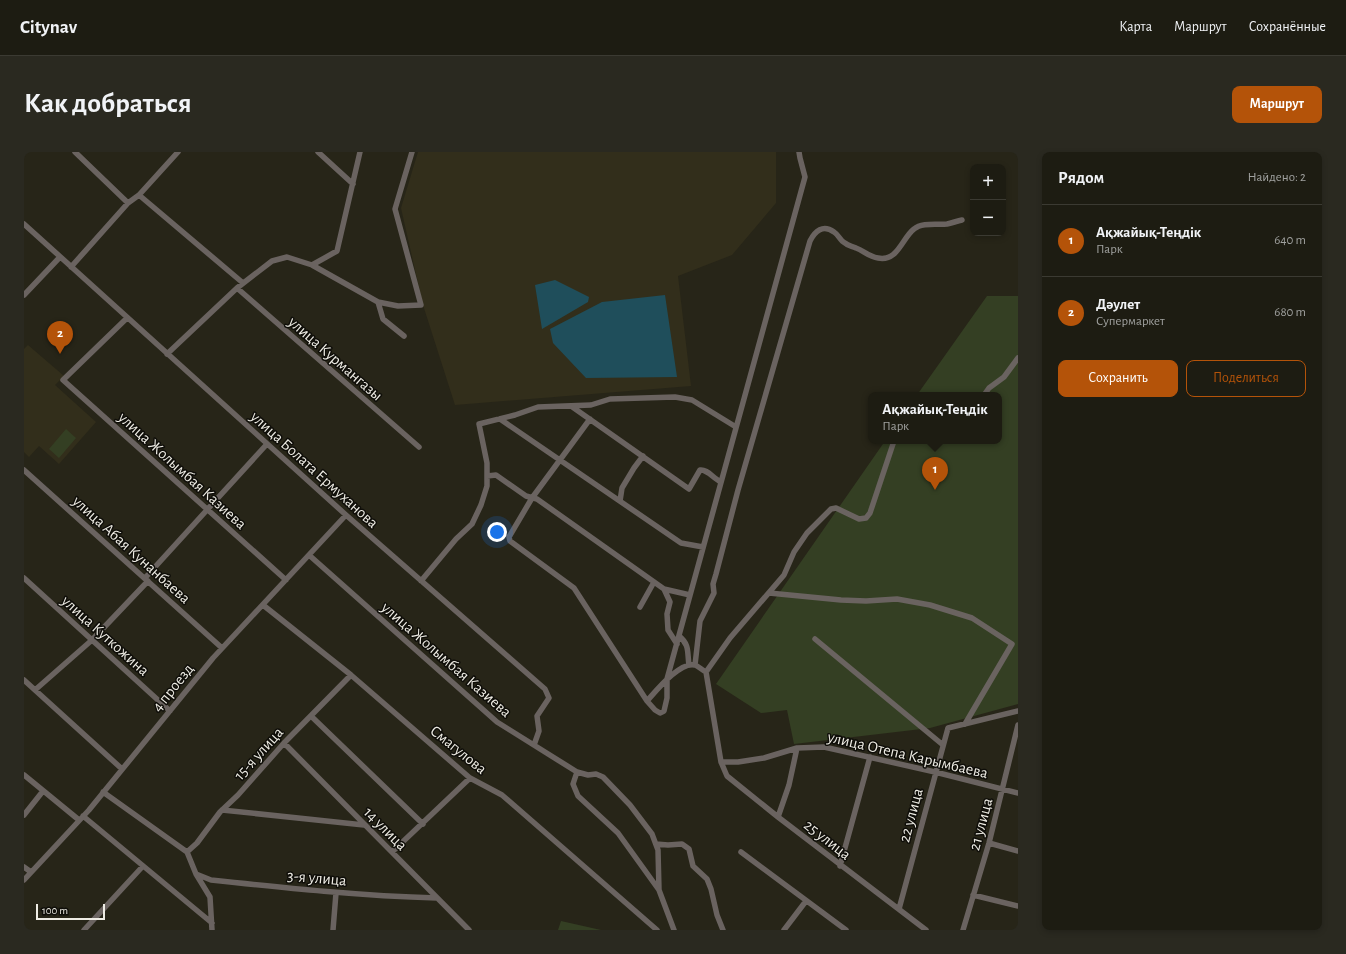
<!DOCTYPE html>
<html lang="ru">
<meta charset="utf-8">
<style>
body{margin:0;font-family:"Alegreya Sans",sans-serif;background:#2a2920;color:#f1f3f6}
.controls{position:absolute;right:12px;top:12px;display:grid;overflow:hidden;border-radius:8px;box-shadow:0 2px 6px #0003}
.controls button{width:36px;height:36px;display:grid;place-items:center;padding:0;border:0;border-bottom:1px solid #3b3a32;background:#1d1c12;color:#f1f3f6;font:20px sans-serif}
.scale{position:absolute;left:12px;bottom:10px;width:69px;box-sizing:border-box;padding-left:4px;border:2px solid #eeece4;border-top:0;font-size:11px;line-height:14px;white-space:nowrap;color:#eeece4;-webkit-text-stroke:3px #0f0e09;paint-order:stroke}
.you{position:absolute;left:473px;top:380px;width:14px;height:14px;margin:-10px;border:3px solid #fff;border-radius:50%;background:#1a73e8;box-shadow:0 0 0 6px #1a73e833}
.badge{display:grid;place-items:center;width:26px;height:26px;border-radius:50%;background:#b45309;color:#fff;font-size:13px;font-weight:700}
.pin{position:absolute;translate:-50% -33px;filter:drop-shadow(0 1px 2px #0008)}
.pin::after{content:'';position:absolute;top:21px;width:14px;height:12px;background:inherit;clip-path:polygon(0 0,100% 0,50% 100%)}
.popup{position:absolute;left:844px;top:240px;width:134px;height:52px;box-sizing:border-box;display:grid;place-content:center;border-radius:8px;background:#1d1c12;filter:drop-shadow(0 1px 3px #0005);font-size:13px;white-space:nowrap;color:#a0a19f}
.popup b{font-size:15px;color:#f1f3f6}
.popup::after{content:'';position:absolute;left:50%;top:100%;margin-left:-8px;border:8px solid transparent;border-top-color:#1d1c12}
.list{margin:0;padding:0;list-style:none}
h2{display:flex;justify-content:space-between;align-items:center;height:52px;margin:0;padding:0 16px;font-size:17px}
h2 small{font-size:13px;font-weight:400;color:#a0a19f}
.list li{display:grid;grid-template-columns:26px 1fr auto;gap:12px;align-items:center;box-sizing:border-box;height:72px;padding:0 16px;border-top:1px solid #3b3a32}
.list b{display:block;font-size:15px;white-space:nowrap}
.list p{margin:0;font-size:13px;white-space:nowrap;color:#a0a19f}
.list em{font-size:13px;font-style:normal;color:#a0a19f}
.actions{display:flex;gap:8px;padding:12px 16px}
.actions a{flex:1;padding:9px 0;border:1px solid #b45309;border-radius:8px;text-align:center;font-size:14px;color:#b45309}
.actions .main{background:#b45309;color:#fff}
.map{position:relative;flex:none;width:994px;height:778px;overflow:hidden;border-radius:8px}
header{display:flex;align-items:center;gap:24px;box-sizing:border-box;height:56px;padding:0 20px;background:#1d1c12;border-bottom:1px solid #3b3a32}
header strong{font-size:19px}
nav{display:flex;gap:22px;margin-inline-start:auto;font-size:14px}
.intro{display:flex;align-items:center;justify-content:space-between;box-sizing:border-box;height:96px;padding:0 24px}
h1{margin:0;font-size:28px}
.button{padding:10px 18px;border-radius:8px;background:#b45309;color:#fff;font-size:14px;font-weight:700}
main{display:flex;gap:24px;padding:0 24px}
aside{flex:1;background:#1d1c12;border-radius:8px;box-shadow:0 2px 6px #0003}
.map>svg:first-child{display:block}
</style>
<header>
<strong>Citynav</strong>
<nav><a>Карта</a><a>Маршрут</a><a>Сохранённые</a></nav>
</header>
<div class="intro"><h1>Как добраться</h1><a class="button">Маршрут</a></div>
<main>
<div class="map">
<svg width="994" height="778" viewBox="0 0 994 778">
<rect width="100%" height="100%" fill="#272518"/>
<!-- built -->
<path fill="#322e1b" d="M394,0H752V51L708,103L654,124L667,234L431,253L399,153L377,56Z
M4,193L40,224L31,233L72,270L35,312L15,294L5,305L0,300V197Z"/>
<!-- green -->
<path fill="#343f23" d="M963,144H994V552L906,576L770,592L763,558L737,561L692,532L861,289H975V243H893Z
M42,277L52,286L35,306L25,297Z
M537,769L577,778H534Z"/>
<!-- water -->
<path fill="#1f4e5b" d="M531,128L565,145L564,150L518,177L511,133Z
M641,143L653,225L562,226L529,191L526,177L578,150Z"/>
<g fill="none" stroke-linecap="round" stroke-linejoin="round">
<!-- minor -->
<path stroke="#6a6360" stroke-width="5.5" d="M51,0L104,51
M294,0L329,32
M115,43L219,131
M0,72L322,363L521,537L525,546L513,564L515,579L510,593
M288,113L313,99L336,0
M47,115L104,51L115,43L154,0
M213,136L395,295
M0,143L36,105
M354,150L359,167L380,184
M103,166L39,228L262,428
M143,202L213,136L248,109L263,105L288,113L354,150L374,154L397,153L371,57L388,0
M960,243L965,236L980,225L994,206
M547,254L665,337L676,318C683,317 689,326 697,330
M476,267L657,391L679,395
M566,267L508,346L485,385L486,389L550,436L623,549L631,558L636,561L640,559L643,546V527L781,25L776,6L775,0
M870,289L846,361L842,366L835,367L812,356L807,357L783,381L770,400L760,423L706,486L682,520L697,610L703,624L754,665L902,778
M0,318L198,496
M463,324L472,323L502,344L513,347L640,437L666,443
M596,349L598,336L610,316L619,304
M285,403L473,570L553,620L549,632L554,644L594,681L635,738L650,778
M0,426L146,559
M121,426L243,292
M397,429L432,387L448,372L457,353L463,334V311L455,272L491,263L514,255L567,253L586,247L651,245L668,248L712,275
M640,437L646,450L643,462L644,478L653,492
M745,441L817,448L842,449L873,447L906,453L948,466L988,492L941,572
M239,453L327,523L446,626L478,643L633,778
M616,455L630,430
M655,484C666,493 663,500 665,513
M791,487L919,593
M671,513L676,469L690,441L689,432L692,422L714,338L786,89C791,79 799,72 810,80C815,83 816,89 821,91C824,94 828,94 832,96C840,99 845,105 854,106C874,110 878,86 890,77C898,70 913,73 923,72C928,71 933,69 938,68
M0,528L98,617
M11,538L68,488L124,429
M623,549C632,539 656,509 671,513C674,514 678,518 682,520
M287,564L399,672
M260,591L445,778
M697,610H714L740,606L773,596L800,595L911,620L994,641
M553,620L564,623L572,622L579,625L606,653L628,682L634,698L635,738
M0,623L55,668
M79,640L163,700
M198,658L340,673
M0,663L19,639
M59,664L188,771
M754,665L765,633L773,596
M965,691L994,699
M632,692L644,693L658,692L665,697L669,714L683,727L687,737L693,763L699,778
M163,700L173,691L196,660L214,643L260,591L327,523
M163,700L172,722L186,745L188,778
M368,700L446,626
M717,700L822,778
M816,714L846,605
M0,715L7,720
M172,722L187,728C262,736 338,744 413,746
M0,728L65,658L189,506L322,363
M949,743L994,754
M875,757L924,576L994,559
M60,778L119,714
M309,778L312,741
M760,778L782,749
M939,778L965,691L994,573"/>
</g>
<g text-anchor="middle" stroke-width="3" stroke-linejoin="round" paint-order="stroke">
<!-- street labels -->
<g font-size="16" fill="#eeece4" stroke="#0f0e09">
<text transform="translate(312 206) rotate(41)" y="6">улица Курмангазы</text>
<text transform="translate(291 317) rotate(42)" y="6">улица Болата Ермуханова</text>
<text transform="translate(159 318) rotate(42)" y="6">улица Жолымбая Казиева</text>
<text transform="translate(108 397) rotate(42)" y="6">улица Абая Кунанбаева</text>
<text transform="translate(82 483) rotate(42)" y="6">улица Куткожина</text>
<text transform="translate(423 507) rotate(41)" y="6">улица Жолымбая Казиева</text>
<text transform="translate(148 535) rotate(-51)" y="6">4 проезд</text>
<text transform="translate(435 597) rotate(39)" y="6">Смагулова</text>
<text transform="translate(234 601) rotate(-48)" y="6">15-я улица</text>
<text transform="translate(884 602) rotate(13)" y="6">улица Отепа Карымбаева</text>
<text transform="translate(886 663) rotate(-75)" y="6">22 улица</text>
<text transform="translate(956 672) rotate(-75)" y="6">21 улица</text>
<text transform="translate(362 676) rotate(45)" y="6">14 улица</text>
<text transform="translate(804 687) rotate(38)" y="6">25 улица</text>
<text transform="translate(293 725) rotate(5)" y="6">3-я улица</text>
</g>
</g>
</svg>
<div class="controls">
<button>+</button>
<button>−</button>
</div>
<div class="scale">100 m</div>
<div class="you"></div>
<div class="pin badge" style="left:911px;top:338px">1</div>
<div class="popup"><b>Ақжайық-Теңдік</b>Парк</div>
<div class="pin badge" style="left:36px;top:202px">2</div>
</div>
<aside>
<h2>Рядом<small>Найдено: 2</small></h2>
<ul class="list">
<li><span class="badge">1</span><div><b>Ақжайық-Теңдік</b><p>Парк</p></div><em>640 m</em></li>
<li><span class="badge">2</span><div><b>Дәулет</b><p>Супермаркет</p></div><em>680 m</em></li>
</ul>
<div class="actions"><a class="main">Сохранить</a><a>Поделиться</a></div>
</aside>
</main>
